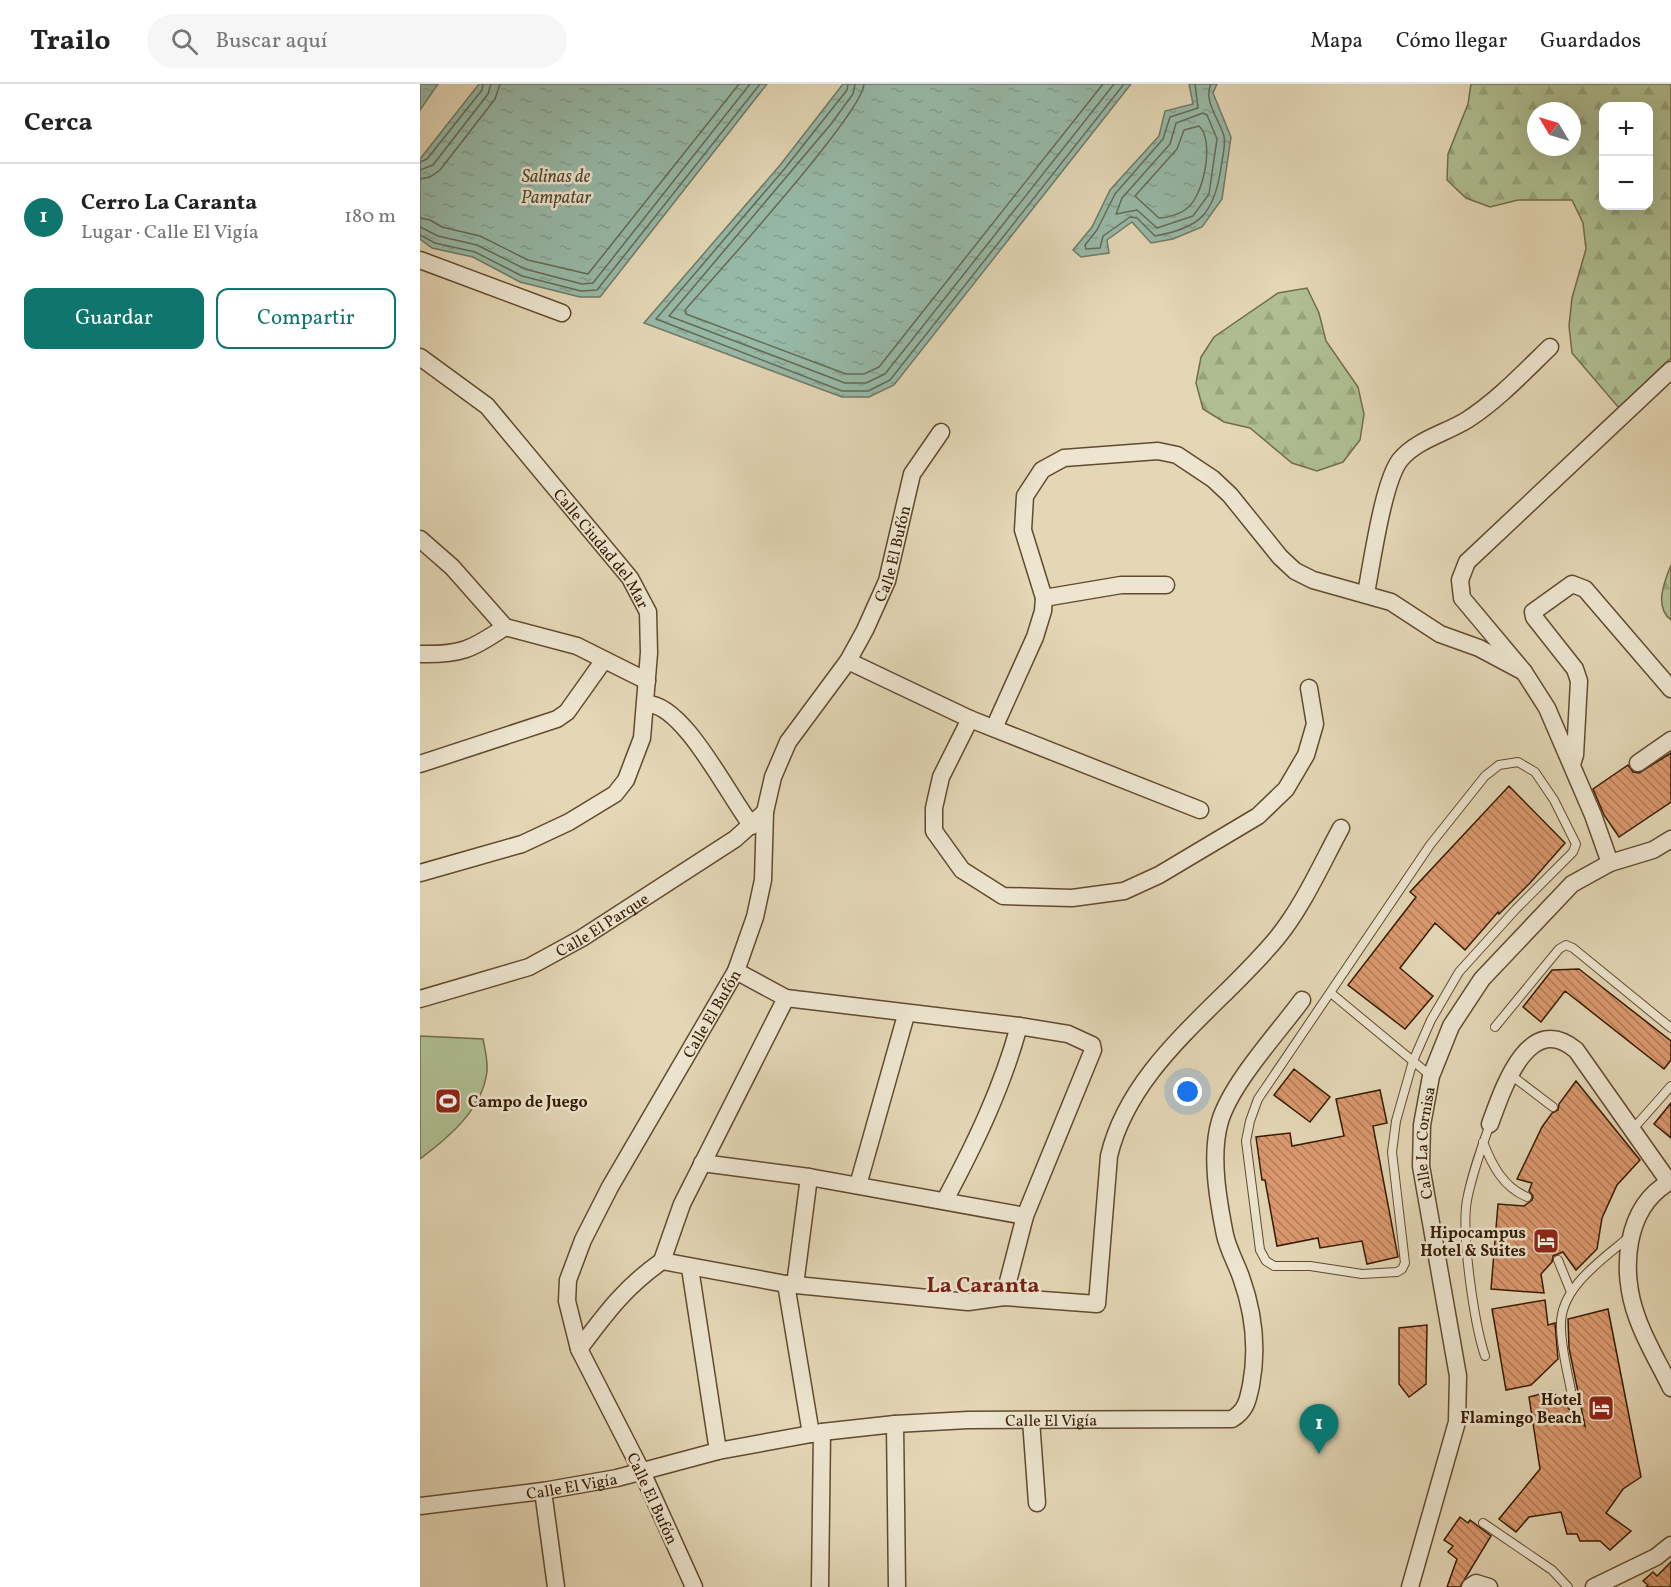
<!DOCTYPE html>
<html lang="es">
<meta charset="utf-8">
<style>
body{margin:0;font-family:Vollkorn,serif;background:#f6f6f6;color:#222}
.controls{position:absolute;right:18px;top:18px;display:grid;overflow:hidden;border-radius:12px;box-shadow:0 6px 24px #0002}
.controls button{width:54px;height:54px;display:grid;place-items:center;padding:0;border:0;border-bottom:2px solid #e0e0e0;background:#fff;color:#222;font:30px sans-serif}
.compass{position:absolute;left:1107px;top:18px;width:54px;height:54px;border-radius:50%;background:#fff;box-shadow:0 6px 24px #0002;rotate:308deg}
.you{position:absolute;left:768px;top:1008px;width:21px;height:21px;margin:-15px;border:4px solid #fff;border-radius:50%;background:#1a73e8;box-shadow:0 0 0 9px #1a73e833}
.badge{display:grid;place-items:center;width:39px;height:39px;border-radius:50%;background:#0f766e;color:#fff;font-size:20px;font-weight:700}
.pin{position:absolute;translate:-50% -50px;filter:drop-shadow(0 2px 3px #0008)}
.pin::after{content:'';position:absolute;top:32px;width:21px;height:18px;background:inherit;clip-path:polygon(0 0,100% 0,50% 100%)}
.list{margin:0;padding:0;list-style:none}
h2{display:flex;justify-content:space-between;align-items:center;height:78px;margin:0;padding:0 24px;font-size:26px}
h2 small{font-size:20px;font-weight:400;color:#767676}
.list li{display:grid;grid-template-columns:39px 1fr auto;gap:18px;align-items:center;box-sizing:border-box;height:108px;padding:0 24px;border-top:2px solid #e0e0e0}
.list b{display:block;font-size:22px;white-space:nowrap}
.list p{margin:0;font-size:20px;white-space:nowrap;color:#767676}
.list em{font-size:20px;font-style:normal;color:#767676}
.actions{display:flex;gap:12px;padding:18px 24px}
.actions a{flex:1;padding:14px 0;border:2px solid #0f766e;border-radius:12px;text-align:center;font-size:21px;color:#0f766e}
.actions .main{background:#0f766e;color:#fff}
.icon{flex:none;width:33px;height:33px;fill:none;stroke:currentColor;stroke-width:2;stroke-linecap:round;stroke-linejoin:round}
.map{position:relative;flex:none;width:1251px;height:1503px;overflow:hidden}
header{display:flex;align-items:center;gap:36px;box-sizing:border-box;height:84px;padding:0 30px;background:#fff;border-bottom:2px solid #e0e0e0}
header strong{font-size:28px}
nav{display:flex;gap:33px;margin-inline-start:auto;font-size:21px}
.search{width:420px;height:54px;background:#f6f6f6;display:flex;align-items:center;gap:15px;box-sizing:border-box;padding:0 21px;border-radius:33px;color:#767676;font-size:22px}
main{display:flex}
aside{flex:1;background:#fff}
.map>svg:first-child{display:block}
</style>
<header>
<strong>Trailo</strong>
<div class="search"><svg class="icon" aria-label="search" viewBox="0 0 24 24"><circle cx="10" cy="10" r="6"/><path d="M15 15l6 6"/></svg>Buscar aquí</div>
<nav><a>Mapa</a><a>Cómo llegar</a><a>Guardados</a></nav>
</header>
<main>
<aside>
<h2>Cerca<small></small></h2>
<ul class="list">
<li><span class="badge">1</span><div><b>Cerro La Caranta</b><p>Lugar · Calle El Vigía</p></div><em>180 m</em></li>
</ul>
<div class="actions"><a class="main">Guardar</a><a>Compartir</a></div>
</aside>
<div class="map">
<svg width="1251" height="1503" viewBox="0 0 1251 1503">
<defs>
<pattern id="forest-firs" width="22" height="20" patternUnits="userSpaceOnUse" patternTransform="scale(1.5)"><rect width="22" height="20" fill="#afbf92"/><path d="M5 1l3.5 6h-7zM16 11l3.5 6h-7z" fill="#97a47c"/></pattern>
<pattern id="water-ripples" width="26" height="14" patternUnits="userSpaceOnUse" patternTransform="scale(1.5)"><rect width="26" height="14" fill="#97baa9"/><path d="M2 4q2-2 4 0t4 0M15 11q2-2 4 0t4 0" fill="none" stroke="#839f90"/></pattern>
<pattern id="building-back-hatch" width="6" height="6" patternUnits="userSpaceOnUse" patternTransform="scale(1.5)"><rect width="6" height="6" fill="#dc996f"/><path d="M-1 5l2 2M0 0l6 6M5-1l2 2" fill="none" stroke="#b37c59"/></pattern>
</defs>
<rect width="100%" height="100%" fill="#e4d7b6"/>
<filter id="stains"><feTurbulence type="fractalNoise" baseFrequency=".00333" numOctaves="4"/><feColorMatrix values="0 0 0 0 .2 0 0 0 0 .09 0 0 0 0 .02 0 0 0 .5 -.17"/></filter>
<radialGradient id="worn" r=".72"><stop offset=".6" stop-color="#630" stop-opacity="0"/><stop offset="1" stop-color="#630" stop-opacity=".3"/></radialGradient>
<!-- forest -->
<path fill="url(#forest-firs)" stroke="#726d49" stroke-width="1.5" fill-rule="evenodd" d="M1051,0H1251V274L1199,324L1152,269L1149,242L1152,214L1166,165L1163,139L1152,116H1098L1070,123L1046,114L1027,96L1028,70L1048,20ZM1184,22H1228V122H1184ZM1116,27H1152V63H1116Z
M887,204L899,229L906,257L938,303L944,330L940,356L923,378L897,387L872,379L830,344L804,338L783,325L776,299L781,273L794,253L858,209Z
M1251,481V536C1234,523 1244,498 1251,481Z"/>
<!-- pitch -->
<path fill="#afbf92" stroke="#726d49" stroke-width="1.5" d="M0,952L63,955C65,965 68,977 67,987C63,1025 28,1054 0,1075Z"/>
<!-- water -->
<path fill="url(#water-ripples)" stroke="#707a65" stroke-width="1.5" d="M0,0H18L0,26Z
M59,0H347L180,213H160L100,198L53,173L12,164L0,155V75Z
M423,0H711L474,301L449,313H422L224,239L361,80Z
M769,0H797L793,9L811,53L802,115L782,143L753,155L731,159L712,138L687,156L689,169L661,173L653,166L672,143L690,106L739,52L745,27L773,20Z"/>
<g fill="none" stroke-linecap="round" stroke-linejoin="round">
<!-- shore -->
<path stroke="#666a54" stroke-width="1.5" d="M428,0L427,6L366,83L236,235L422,307H448L470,296L704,0
M435,0L433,10L411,40L249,232L425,299H446L465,290L694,0
M444,0C443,29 293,194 265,226L266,230L426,290H444L459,283L683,0
M775,0L778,24L750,33L743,55L695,110L677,146L665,161L666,165L680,164L683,152L710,133L717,134L735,152C781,144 794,129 801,84C802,75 806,61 804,52C799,35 783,17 791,0
M783,29L787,31L797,55L789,110L773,132L737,144L717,126L696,130L702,114L750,60L756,39Z
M779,42C795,56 784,113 766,125C760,130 747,134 739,134L715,112L757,65L764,46Z
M0,78L7,75L62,6L63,0
M0,86L13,81L68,10L71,0
M0,95L10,93L20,86L75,15L80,0
M0,134L10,136L22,143L60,152L108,176L168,190L319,0
M0,143L18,152L57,161L105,185L162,200L173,199L330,0
M0,151L15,159L55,168L102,192L161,207L177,206L340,0"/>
</g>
<!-- building -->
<path fill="url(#building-back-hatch)" stroke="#361b00" stroke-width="1.5" d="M1251,669V718L1199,753L1184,731L1173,705L1208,681L1213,688L1219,689Z
M1089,702L1145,759L1110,799L1079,830L1078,828L1045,866L1015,839L980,884L1013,912L985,945L928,901L996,813L990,808Z
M1159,885L1251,957V976L1244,985L1145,907L1121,938L1103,923L1132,886Z
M874,985L910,1013L890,1038L854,1011Z
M1156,997L1220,1076L1197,1101L1182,1134L1177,1165L1156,1186L1143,1168L1133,1172L1132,1178L1121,1190L1124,1209L1071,1205L1078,1120L1104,1122L1112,1116L1113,1112L1109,1107L1112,1099L1097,1095L1122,1043L1132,1029L1138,1026L1139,1020Z
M960,1006L967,1039L953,1042L978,1173L947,1180L942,1157L900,1164L898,1154L857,1162L845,1096H842L836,1053L870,1049L872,1062L924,1052L916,1015Z
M1251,1019V1054L1234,1040Z
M1125,1216L1128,1241L1135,1239L1138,1275L1111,1301L1086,1306L1072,1225Z
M1188,1225L1221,1393L1203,1405L1186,1429L1211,1447L1190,1466L1180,1457H1160L1157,1450H1147L1141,1428L1109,1433L1096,1448L1079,1435L1120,1385L1109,1313L1132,1307L1165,1342L1149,1264L1148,1235Z
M1007,1241L1006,1300L989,1313L979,1300V1244Z
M1040,1433L1048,1439L1050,1436L1071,1452L1040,1503H1027L1037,1475L1028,1468L1033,1462L1024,1456Z
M1251,1478V1503H1226L1228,1501L1223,1497L1233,1488L1237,1492Z"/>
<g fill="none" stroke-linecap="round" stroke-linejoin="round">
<defs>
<path id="service" d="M1098,678L1115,688L1134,716L1156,760L1153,768L1096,825L1039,888L1011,936L993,977L976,1037L972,1068L985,1179L982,1185L977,1188L942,1190L890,1182H854L846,1177L840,1166L826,1057L830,1037L838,1015L1010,761L1065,692L1079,681Z
M912,910L1011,992
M1075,943L1139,865L1146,861L1153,864L1251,944
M1091,991L1133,1023
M1213,1045L1251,1002
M1063,1058C1072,1081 1083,1103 1107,1113
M1138,1176L1151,1208
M1065,1272C1054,1239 1041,1149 1047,1116C1052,1090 1061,1065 1070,1040
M1152,1312C1148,1289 1141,1265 1141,1243C1139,1204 1182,1176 1209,1153
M1063,1439L1132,1486L1148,1503"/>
<g id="minor">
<path d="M0,176L142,229"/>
<path id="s1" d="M0,273L67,322L210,494L228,528L229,569L222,654L206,696L195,710L149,738L102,760L0,789"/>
<path d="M0,455L32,483L85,543L157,562L227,597"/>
<path d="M946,509C952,479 963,398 980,376C996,356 1026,349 1047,336C1078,316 1104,288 1130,263"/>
<path d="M624,514L701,501H746"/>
<path d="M0,570C40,571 51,566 85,543"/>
<path d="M428,577L550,635L780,726"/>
<path d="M226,620C263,618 309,713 332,742"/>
<path d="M550,635L521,693L514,724V747L542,786L583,812L652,814L704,807L739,791L838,732L866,705L886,671L895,640L889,604"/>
<path d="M574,644L615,553L623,527L624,514L603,446L605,412L622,386L644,374L738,367L757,371L793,395L810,411L860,473L875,487L893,496L971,518L1020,550L1059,564L1104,588"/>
<path d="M1218,679L1251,656"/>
<path d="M0,680L137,635L147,628L184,576"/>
<path d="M1152,680L1155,671L1159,597L1155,585L1114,533L1113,528L1152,500L1165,505L1251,605"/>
<path d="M1190,779L1173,731L1127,624L1104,588L1042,514L1040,496L1047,478L1251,286"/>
<path d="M316,887L366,914L599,942L648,950L672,961L673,966L605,1132L584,1213"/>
<path id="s2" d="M0,915L109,883L162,854L315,755L345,728"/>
<path d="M1070,1040C1083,1005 1108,926 1156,966L1249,1098"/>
<path d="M282,1079L389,1093L605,1132"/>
<path d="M1251,1097C1204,1123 1200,1188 1217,1233C1225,1257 1240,1281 1251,1304"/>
<path d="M438,1101L486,931"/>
<path d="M525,1116C555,1060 582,1004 599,942"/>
<path d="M242,1177L262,1120L366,914"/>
<path d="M270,1184L298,1367"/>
<path d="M366,1200L391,1350"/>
<path d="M375,1201L389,1093"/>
<path d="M159,1265C186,1229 205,1203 242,1177L366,1200L548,1218L584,1213L677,1220L689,1072C711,980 799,924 857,854C883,822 901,781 921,744"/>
<path d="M611,1336L617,1419"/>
<path d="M475,1340L477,1503"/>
<path d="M123,1407L136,1503"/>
<path id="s3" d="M0,1422L123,1407L197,1394L298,1367L402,1348L475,1340L548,1336L812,1335C826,1327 828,1316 831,1301C838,1264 834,1229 821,1193C816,1179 808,1165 805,1151C798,1116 790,1071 800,1037C812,998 858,949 882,916"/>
<path id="s4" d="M274,1503L222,1388L159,1265L147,1217L148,1196L163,1156L190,1103L316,887L335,833L343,796L345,728L353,693L368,658L428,577L445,546L467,497L492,390L521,348"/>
<path d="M400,1503L402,1348"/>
<path id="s5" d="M990,1503L1037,1338L1038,1292L1001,1082L1002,1041L1011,992L1031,942L1062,895L1152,800L1190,779L1233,766L1251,755"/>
<path d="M1050,1503L1056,1499L1069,1503"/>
<path d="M1174,1503L1236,1473L1251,1461"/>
</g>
</defs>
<!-- service casing -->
<use href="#service" stroke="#624a2e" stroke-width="10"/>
<!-- minor casing -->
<use href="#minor" stroke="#624a2e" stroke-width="19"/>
<!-- service -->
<use href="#service" stroke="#ede5d0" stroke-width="8"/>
<!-- minor -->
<use href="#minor" stroke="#ede5d0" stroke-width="16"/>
</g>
<!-- icons -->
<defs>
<symbol id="stadium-square" viewBox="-11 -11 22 22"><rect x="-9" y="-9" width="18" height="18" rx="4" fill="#8f2418" stroke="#ede5d0"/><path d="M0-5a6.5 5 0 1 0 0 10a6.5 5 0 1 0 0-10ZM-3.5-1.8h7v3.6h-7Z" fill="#fff"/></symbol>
<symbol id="hotel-square" viewBox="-11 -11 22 22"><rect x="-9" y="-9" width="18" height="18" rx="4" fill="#8f2418" stroke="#ede5d0"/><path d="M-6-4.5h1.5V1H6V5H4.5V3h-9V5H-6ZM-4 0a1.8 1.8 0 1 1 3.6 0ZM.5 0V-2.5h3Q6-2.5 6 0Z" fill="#fff"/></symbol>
</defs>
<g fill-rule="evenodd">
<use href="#stadium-square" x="13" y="1002" width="30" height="30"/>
<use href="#hotel-square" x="1111" y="1142" width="30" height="30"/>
<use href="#hotel-square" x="1166" y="1309" width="30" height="30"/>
</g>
<g text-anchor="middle" stroke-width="5" stroke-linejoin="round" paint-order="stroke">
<!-- street labels -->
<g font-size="16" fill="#361b00" stroke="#ede5d0">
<text dy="6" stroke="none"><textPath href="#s1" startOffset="266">Calle Ciudad del Mar</textPath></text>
<text dy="6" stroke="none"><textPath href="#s4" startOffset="1142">Calle El Bufón</textPath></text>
<text dy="6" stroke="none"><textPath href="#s2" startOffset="198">Calle El Parque</textPath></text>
<text dy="6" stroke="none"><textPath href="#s4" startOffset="638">Calle El Bufón</textPath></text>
<text dy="6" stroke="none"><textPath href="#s5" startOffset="454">Calle La Cornisa</textPath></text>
<text dy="6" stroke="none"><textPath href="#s3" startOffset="639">Calle El Vigía</textPath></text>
<text dy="6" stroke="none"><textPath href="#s3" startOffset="153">Calle El Vigía</textPath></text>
<text transform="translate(233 1414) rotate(65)" y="6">Calle El Bufón</text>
</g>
<!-- poi labels -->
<g font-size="16" font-weight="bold" fill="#361b00" stroke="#ede5d0" text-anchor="end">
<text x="48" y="1023" text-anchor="start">Campo de Juego</text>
<text x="1106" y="1154">Hipocampus<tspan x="1106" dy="18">Hotel &amp; Suites</tspan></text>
<text x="1162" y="1321">Hotel<tspan x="1162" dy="18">Flamingo Beach</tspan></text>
</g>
<!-- water labels -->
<g font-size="18" font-style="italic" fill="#534b33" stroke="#ede5d0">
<text x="136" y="98">Salinas de<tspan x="136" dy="21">Pampatar</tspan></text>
</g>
<!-- district labels -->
<g font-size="22" font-weight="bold" fill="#7a1f14" stroke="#ede5d0">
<text x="563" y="1208">La Caranta</text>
</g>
</g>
<rect width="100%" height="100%" filter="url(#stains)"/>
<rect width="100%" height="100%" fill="url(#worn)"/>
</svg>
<div class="controls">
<button>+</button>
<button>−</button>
</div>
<svg class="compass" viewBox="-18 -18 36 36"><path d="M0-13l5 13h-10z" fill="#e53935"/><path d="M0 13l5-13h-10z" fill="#767676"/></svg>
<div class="you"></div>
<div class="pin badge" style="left:899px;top:1370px">1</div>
</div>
</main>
